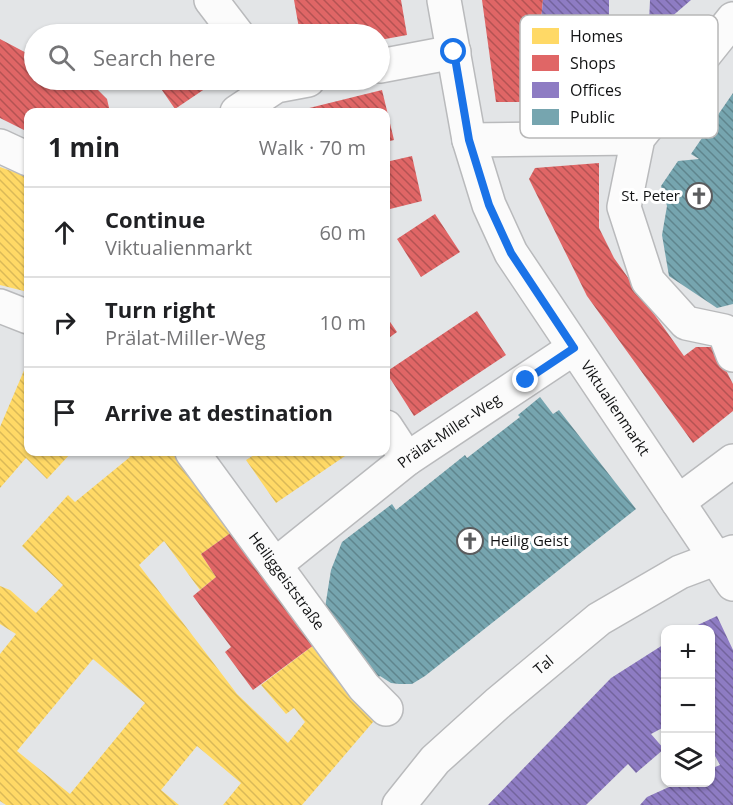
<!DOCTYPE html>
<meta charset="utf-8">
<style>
body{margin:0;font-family:"Open Sans",sans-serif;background:#f2f2f2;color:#202124}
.controls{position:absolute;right:18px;bottom:18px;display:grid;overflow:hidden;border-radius:12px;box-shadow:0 2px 4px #0004}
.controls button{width:54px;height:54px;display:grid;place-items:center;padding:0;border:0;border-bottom:2px solid #e0e0e0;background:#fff;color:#202124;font:30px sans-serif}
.stop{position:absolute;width:18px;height:18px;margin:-14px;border:4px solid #1a73e8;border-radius:50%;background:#fff}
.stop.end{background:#1a73e8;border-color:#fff;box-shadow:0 2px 6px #0008}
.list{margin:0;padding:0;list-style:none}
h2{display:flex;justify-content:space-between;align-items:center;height:78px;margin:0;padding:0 24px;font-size:26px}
h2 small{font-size:20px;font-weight:400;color:#757577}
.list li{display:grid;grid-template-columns:39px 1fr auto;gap:18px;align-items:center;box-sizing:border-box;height:90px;padding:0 24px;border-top:2px solid #e0e0e0}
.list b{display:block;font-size:22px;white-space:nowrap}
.list p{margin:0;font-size:20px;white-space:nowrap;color:#757577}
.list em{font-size:20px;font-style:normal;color:#757577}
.icon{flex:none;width:33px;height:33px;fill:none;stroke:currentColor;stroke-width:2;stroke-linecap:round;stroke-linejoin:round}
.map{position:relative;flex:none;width:733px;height:805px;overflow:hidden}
.search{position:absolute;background:#fff;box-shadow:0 2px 4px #0004;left:24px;top:24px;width:366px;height:66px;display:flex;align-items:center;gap:15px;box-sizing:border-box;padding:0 21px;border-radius:33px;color:#757577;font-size:22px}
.panel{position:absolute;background:#fff;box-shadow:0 2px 4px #0004;left:24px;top:108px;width:366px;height:348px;border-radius:12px}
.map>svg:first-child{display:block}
</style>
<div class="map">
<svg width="733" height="805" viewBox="0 0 733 805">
<defs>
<pattern id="homes-back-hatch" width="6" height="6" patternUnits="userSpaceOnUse" patternTransform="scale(1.5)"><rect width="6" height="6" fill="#ffd966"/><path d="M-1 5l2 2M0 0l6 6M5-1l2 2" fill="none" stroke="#dab958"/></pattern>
<pattern id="shops-back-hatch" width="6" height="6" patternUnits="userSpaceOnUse" patternTransform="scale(1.5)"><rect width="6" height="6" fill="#e06666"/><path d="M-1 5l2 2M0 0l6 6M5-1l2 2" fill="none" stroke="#b45353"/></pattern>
<pattern id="offices-back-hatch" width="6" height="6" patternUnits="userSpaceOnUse" patternTransform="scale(1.5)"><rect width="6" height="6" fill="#8e7cc3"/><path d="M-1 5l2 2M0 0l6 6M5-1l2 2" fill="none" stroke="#73649d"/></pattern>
<pattern id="public-back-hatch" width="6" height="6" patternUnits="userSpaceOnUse" patternTransform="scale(1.5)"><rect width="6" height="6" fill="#76a5af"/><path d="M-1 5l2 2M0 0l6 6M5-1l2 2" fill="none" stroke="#5f858d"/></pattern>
</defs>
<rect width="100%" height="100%" fill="#e3e5e7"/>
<!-- homes -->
<path fill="url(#homes-back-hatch)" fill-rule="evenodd" d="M0,167L28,177V292L0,285Z
M28,361V452H72L47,479L26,458L0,488V427Z
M126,452H183L239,527L201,554L216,577L200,590L164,541L139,565L237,694L288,743L305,722L294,708L286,714L261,685L322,639L379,715L302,805H223L241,783L197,746L161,790L179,805H6L0,801V654L16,634L0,624V586L10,590L36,613L63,585L22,546L68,495L75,502L130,457ZM93,659L145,703L70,794L17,751Z
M259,452H351L276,503L246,460Z"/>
<!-- shops -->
<path fill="url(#shops-back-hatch)" d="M294,0H401L407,35L380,40V34H300Z
M482,0H543L533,102H496Z
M0,39L34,57V80H79L96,88L107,99L110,112H28V132L0,118Z
M155,80H218L175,109Z
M382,90L394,140L386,142V112H293Z
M412,156L422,201L386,210V162Z
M599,163V228L614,258L684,356L696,347H714L733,384V411L693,443L587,296L529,179L535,168Z
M435,214L460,252L421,277L397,239Z
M477,311L506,355L414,416L386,372Z
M386,316L397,332L386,340Z
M239,527L322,639L253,690L225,652L231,647L193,596L216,577L201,554Z"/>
<!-- offices -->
<path fill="url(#offices-back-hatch)" d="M543,0H609V16L649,23L650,0H691L662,25L655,99L533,102Z
M717,616L733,650V805H640L647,797L680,782H710V769L720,765L710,747V630H687Z
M666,643V726L651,734L664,749L636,773L628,764L586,805H488L611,678Z"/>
<!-- public -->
<path fill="url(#public-back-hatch)" d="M733,93V304L717,308L669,276L662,235L667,206L661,186L678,161L699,159L691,154Z
M540,397L553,414L559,410L636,509L425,676L412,684H399L391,683L380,676L368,685L324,614L331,570L342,542L392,504L396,510L465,455L467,458L520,417L518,415Z"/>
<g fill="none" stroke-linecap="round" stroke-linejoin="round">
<defs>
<g id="street">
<path d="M211,0L237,34"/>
<path id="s1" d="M444,0L469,140L489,205L511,253L733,584"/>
<path d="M733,19L638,138L624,207L648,281L686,323L724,331L733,355"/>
<path d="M380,66L454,52"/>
<path d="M237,112L276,86L308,80"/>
<path d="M469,140L638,138"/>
<path d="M0,146L28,159"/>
<path d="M0,306L28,317"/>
<path d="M386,427L407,459"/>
<path id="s2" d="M192,452L364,687L386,709"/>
<path d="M678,502L733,461"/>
<path id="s3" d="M275,565L407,459L574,348"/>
<path id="s4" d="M399,805L435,760L497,704L599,619L680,572L733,552"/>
</g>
</defs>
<!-- street casing -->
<use href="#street" stroke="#b9babc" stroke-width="36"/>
<!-- street -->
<use href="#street" stroke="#fbfbfb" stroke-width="33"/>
</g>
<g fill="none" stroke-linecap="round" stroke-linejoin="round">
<!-- route -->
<path stroke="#1a73e8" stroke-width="8" d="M454,52L469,140L489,205L511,253L574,348L526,380"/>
</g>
<!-- icons -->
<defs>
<symbol id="church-ring" viewBox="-11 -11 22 22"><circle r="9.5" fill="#fff" stroke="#5b5c5e" stroke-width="1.5"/><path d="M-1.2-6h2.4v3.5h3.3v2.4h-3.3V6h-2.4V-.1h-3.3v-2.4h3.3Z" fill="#5b5c5e"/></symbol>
</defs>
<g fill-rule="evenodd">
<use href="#church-ring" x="684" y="181" width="30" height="30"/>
<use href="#church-ring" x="455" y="526" width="30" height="30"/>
</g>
<g text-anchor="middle" stroke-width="6" stroke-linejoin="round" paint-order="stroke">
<!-- poi labels -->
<g font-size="15" fill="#121314" stroke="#fff" text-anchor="end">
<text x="680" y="201">St. Peter</text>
<text x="490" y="546" text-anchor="start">Heilig Geist</text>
</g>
<!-- street labels -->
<g font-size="15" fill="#121314" stroke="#fff">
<text dy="5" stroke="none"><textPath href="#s1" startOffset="450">Viktualienmarkt</textPath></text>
<text dy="5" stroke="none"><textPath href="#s3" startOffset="220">Prälat-Miller-Weg</textPath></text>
<text dy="5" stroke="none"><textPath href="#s2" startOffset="160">Heiliggeiststraße</textPath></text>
<text dy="5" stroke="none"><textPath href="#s4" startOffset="202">Tal</textPath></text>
</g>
</g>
<!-- legend -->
<rect x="520" y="15" width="198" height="123" rx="9" fill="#fff" stroke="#b8b8b8" stroke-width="1.5"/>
<rect x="532" y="28" width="27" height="16" fill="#ffd966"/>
<rect x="532" y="55" width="27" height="16" fill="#e06666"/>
<rect x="532" y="82" width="27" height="16" fill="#8e7cc3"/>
<rect x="532" y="109" width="27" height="16" fill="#76a5af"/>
<g font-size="16" fill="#121314">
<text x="570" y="42">Homes</text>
<text x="570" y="69">Shops</text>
<text x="570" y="96">Offices</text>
<text x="570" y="123">Public</text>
</g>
</svg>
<div class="controls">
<button>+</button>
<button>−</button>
<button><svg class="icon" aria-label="layers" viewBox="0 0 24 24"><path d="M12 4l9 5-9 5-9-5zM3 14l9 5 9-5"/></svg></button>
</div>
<div class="stop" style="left:454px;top:52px"></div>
<div class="stop end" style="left:526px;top:380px"></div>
<div class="search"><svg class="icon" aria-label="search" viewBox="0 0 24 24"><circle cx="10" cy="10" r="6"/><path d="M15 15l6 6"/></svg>Search here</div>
<section class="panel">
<h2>1 min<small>Walk · 70 m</small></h2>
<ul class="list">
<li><svg class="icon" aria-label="ahead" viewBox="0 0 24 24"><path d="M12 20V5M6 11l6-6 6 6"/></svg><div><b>Continue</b><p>Viktualienmarkt</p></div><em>60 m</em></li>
<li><svg class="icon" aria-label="right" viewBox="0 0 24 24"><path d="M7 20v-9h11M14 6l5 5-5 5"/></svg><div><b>Turn right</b><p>Prälat-Miller-Weg</p></div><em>10 m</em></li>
<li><svg class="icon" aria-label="arrive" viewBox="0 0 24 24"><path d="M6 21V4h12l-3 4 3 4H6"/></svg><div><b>Arrive at destination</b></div></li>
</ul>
</section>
</div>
